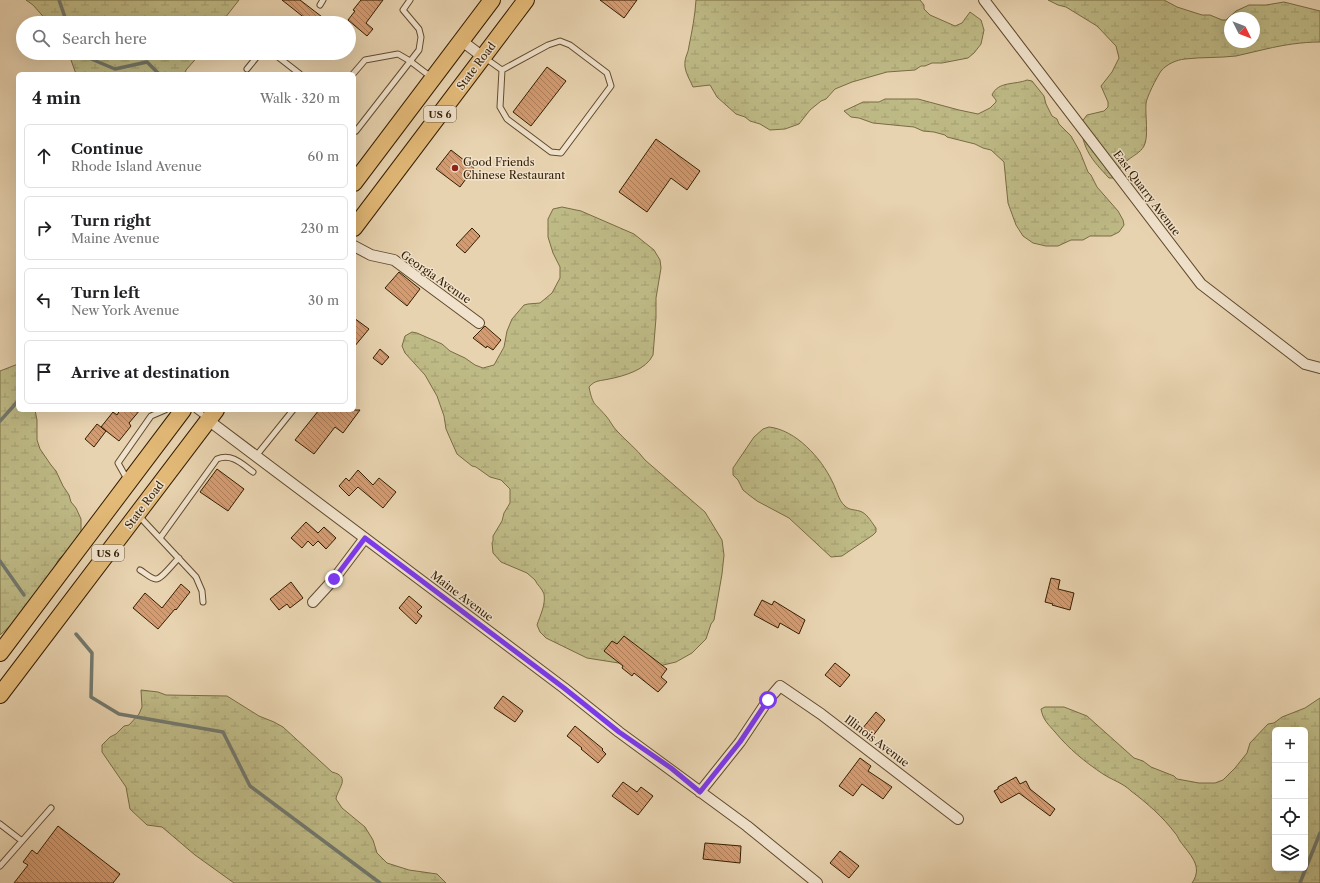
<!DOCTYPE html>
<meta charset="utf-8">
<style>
body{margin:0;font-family:"Libre Caslon Text",serif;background:#f6f6f6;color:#202124}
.controls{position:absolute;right:12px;bottom:12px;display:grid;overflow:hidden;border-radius:6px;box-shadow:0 4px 16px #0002}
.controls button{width:36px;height:36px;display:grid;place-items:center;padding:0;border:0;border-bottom:1px solid #e0e0e0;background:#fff;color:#202124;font:20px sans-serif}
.compass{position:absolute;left:1224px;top:12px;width:36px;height:36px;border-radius:50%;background:#fff;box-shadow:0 4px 16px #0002;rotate:132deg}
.stop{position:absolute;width:12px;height:12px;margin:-9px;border:3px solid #7c3aed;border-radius:50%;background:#fff}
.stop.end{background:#7c3aed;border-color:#fff;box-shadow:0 1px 4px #0008}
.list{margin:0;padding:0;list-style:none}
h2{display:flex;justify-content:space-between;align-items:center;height:52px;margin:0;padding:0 16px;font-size:17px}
h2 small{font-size:13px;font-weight:400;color:#757577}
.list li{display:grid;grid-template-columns:26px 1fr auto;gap:12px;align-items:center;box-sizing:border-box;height:64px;margin:0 8px 8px;padding:0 8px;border:1px solid #e0e0e0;border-radius:6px}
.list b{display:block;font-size:15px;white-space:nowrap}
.list p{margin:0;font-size:13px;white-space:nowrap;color:#757577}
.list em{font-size:13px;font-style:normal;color:#757577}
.icon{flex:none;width:22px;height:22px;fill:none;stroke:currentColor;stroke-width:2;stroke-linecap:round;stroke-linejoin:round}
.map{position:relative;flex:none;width:1320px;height:883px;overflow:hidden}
.search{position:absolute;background:#fff;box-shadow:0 4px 16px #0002;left:16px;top:16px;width:340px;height:44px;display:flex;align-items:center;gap:10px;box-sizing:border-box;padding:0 14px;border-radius:22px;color:#757577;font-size:15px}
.panel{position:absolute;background:#fff;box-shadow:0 4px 16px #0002;left:16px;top:72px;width:340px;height:340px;border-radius:6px}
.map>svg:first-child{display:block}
</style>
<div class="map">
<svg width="1320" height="883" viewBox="0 0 1320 883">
<defs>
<pattern id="wetland-marsh" width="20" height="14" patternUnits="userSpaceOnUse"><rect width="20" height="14" fill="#beba86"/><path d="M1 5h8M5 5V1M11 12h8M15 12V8" fill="none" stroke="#a49f72"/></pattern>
<pattern id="building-back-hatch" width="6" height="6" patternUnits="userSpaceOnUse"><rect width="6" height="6" fill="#d49b71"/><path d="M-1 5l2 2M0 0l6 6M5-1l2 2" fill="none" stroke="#ad7e5a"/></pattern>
</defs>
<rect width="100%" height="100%" fill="#e8d3b0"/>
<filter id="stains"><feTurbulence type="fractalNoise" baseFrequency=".005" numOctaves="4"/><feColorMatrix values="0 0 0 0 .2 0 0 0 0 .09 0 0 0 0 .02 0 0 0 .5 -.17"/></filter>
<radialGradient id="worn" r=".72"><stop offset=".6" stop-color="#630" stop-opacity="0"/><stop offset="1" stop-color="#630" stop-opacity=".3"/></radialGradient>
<!-- wetland -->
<path fill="url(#wetland-marsh)" stroke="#796c43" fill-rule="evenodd" d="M26,0H239L221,23H49L33,5Z
M696,0H920L924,5V9L930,15L955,26L962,23L970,12L981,20L984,30L981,44L974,53L968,58L942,63H932L925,66H921L915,70L887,72L852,82L835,89L826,99L821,101L810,110L799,124L785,129L770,130L760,124L750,121L745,117L736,114L717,97L710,85L693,87C690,80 686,74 685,67C684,57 688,55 689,46C692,31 695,16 696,0Z
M1048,0H1164L1177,7L1202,15H1210L1222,20H1226L1236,11L1249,5H1266L1284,2L1320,11V42C1302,42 1283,45 1266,49C1256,51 1246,54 1236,56C1219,58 1201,57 1185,59C1176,60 1167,64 1161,71C1157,77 1146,98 1146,104C1145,114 1149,137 1144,146C1140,153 1134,155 1128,160C1122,164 1118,172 1113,178H1109C1092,160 1082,149 1081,123L1087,115L1104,111L1108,107V102L1101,86L1112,72L1119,58L1116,46L1097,26L1066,7L1058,5ZM1230,18H1254V42H1230Z
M66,53H201L186,70L185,74H76L71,60Z
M1027,80L1032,81L1044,96L1046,104L1052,116L1057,119L1059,124L1071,136L1080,152L1088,172L1091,175L1097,187L1118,211L1123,220L1124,225L1119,232L1111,236H1090L1083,240H1071L1058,246H1046L1033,243L1023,236L1016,225L1008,203L1004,162L991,150L983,148L975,144L947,137L945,135L934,132L923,131L914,127L873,123L859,118L851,117L844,111L863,102H879L885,99H918L959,110L978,114L990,108L996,102V100L992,95C998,81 1015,85 1027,80Z
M562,207L581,211L634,234L654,250L660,260L661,268L656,298V318L653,355C646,370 624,376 609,379C600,381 595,380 589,387C593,406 594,402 606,416C610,420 612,426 617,431C626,441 637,449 645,460L705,512L722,540L724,555L722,574L714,620L711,624L706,639L692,653L676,662L659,666L625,664L587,658L546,638L540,632L537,625C540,616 546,604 544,594C542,588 537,585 535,580L527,573L501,562L493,553L492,543L493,541V536L502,521L504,513L510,503V489L501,480L490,477L476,467L472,466L457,454L446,429L444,416L437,396L425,375L405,353L402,346L405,336L412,332L417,333L442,344L450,351L465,358L475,365L483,368L494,365L504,347L507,331L512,319L524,305L528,304L540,303L552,293L560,278V267L553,253L548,237V219L553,209Z
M18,364V410H35L37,420V440L40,449L51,465L56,471L63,486L69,495L71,502L76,508L81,519V532L75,543L59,559L33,605L0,635V371Z
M769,427C796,430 821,458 832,481C837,490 838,500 845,506C850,511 856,509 862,512C868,515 872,523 876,528V532L873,535L842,556L831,557L789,518L757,501L749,495L743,490L738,480L733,475V468L754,437L763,429Z
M141,690L158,692L166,695L227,696L259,716L274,722L283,727L332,772C352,777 337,789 336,799L342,808L365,827L373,840L377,853L387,863L409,870L437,874L446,883H234L195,855L162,827L147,825L130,809L126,787L102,752V745L110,737L116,734L124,726L129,725L139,714L142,707Z
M1320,698V883H1192C1204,866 1189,854 1180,841C1178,838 1177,835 1175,833C1163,817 1147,803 1131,791C1123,783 1112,780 1103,774C1085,762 1069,749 1055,732C1048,724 1043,720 1041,709L1045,707H1064L1087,716L1134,758L1143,761L1151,767L1174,776L1177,779L1199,783H1215L1223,780L1235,768L1247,753L1250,743L1268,724L1274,723L1282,717L1305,708ZM1275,730H1305V868H1275Z"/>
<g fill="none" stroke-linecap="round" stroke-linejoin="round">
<!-- stream -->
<path stroke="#72786d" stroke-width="3.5" d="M59,0L67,23
M77,53L115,69L147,62L159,74
M0,421L18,401
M0,561L24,595
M76,634L92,653L91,697L119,714L223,732L250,786L380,883
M1300,883L1320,833"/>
</g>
<!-- building -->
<path fill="url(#building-back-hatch)" stroke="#341d00" d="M282,0H300L330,23H311Z
M361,0H383L366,23L373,29L367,36L348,20L355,11L353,10Z
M600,0H637L624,18Z
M547,67L566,81L531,126L513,112Z
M656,139L700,171L687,190L671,178L647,212L619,192Z
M451,150L474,168L460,187L436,169Z
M472,228L480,236L465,253L456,245Z
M399,272L420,289L407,306L385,288Z
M354,318L369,329L354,347Z
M485,326L501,340L493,350L487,346L486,348L473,338Z
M380,349L389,357L382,365L373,358Z
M120,410H140L129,423L131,426L119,441L101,427L113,412L117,415Z
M319,410H360L343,433L335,427L314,454L295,440Z
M97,424L106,431L94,447L85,439Z
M217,469L244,489L228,511L200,492Z
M358,470L373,485L379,478L396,492L383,508L358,487L349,496L339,486L346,478L349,481Z
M306,522L318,533L324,527L336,538L326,549L318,541L313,546L308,541L302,548L291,538Z
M1051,578L1060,580L1058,589L1074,593L1070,610L1052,605L1053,604L1045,602Z
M291,582L303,598L290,608L287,604L279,610L270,599Z
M181,584L190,592L176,610L175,609L158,629L133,608L145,593L162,608Z
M409,596L422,607L417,612L422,616L416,624L399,608Z
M762,600L772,605L774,601L805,620L799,634L780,623L778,628L754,615Z
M624,636L667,669L661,677L667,682L658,692L634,673L632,676L622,668L623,666L604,651L612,641L617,644Z
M835,663L850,675L840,687L825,675Z
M503,696L523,711L515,722L494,708Z
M876,712L885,720L872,737L862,729Z
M575,726L603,749L602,750L606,754L598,763L581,749L582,748L567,736Z
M860,758L871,766L868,771L892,787L883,799L862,784L853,796L839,786Z
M1016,777L1020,784L1026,781L1030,789L1055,809L1050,816L1019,793L1001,803L994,791L998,789V787Z
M623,782L637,792L641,787L653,796L638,815L612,796Z
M58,826L120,874L113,883H14L28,865L23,862L32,850L37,854Z
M705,843L741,846L740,863L703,859Z
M840,851L859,866L849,878L830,863Z"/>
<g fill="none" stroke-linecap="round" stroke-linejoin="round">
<defs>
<path id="lane" d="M320,5L323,0
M273,53L300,74
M485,58L502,70L548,45L560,41L570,45L607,73L611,86L561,153L551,152L507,119L500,107L502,70
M247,69L260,53
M353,74L365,60L398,54L410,61L431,77
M356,131L419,50L421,37L419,29L403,10L410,0
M196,410L208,419
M256,456L293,410
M127,479L118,463L151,416L165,410
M139,516L196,577L202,591L203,602
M160,538L217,459C232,453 242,464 253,472
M140,570C144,572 151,579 156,579C162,579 174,562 179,558
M0,824L22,841L0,866
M22,841L51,808"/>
<path id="street" d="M984,0L1201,284L1305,364L1320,368
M462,41L483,57
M354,246L371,255L394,260L479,323
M208,420L564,688L619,732L747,826L817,883
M313,602L334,579L365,538
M700,792L740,742L768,700L780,686L821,714L958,819"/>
<path id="primary" d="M354,183L492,0
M354,228L526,0
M0,653L183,410
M0,695L216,410"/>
</defs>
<!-- lane casing -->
<use href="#lane" stroke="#614a2c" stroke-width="7"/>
<!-- street casing -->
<use href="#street" stroke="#614a2c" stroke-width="12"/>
<!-- primary casing -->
<use href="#primary" stroke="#341d00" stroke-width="18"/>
<!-- lane -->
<use href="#lane" stroke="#f0e2cc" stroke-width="5"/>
<!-- street -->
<use href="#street" stroke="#f0e2cc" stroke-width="10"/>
<!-- primary -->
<use href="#primary" stroke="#e4ba78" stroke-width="16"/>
</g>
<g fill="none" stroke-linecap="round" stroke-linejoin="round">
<!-- route -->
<path stroke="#7c3aed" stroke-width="5" d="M334,579L365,538L564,688L619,732L671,768L700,792L740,742L768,700"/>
</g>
<!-- markers -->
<circle fill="#8f2418" stroke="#f0e2cc" stroke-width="1.5" cx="455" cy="168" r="4"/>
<g text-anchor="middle" stroke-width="3" stroke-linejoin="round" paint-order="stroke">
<!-- shield labels -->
<g fill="#f0e2cc" stroke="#6c583d" stroke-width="1">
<rect x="424" y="106" width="32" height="16" rx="3"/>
<rect x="92" y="545" width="32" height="16" rx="3"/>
</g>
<g font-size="10" font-weight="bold" fill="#341d00">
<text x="440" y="118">US 6</text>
<text x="108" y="557">US 6</text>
</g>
<!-- street labels -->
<g font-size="11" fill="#341d00" stroke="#f0e2cc">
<text transform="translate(476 66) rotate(-53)" y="4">State Road</text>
<text transform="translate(1147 193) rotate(53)" y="4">East Quarry Avenue</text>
<text transform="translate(436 277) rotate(35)" y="4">Georgia Avenue</text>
<text transform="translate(144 505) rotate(-53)" y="4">State Road</text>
<text transform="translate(462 596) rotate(37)" y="4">Maine Avenue</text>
<text transform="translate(877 741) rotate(37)" y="4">Illinois Avenue</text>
</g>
<!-- poi labels -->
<g font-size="11" fill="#341d00" stroke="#f0e2cc" text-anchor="start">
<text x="463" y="166">Good Friends<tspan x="463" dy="13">Chinese Restaurant</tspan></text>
</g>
</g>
<rect width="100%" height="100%" filter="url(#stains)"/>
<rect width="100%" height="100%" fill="url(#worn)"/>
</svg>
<div class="controls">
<button>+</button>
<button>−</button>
<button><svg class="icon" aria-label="locate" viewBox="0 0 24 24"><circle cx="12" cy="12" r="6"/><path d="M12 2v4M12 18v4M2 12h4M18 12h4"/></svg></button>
<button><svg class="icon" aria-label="layers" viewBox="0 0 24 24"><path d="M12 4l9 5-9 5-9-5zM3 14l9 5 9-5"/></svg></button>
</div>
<svg class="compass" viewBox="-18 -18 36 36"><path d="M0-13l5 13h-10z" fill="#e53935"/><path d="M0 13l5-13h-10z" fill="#757577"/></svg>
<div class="stop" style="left:768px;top:700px"></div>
<div class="stop end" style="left:334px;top:579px"></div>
<div class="search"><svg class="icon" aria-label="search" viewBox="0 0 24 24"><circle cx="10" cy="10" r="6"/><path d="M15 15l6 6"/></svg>Search here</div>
<section class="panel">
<h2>4 min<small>Walk · 320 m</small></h2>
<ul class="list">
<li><svg class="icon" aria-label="ahead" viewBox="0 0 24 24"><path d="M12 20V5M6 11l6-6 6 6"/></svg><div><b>Continue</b><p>Rhode Island Avenue</p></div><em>60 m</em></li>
<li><svg class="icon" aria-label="right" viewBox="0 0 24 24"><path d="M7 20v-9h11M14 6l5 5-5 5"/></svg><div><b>Turn right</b><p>Maine Avenue</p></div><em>230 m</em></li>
<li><svg class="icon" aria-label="left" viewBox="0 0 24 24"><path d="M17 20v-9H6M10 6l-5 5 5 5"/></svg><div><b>Turn left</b><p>New York Avenue</p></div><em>30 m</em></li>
<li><svg class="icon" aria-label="arrive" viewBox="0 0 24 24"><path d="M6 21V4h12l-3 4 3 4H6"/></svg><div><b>Arrive at destination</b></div></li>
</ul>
</section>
</div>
